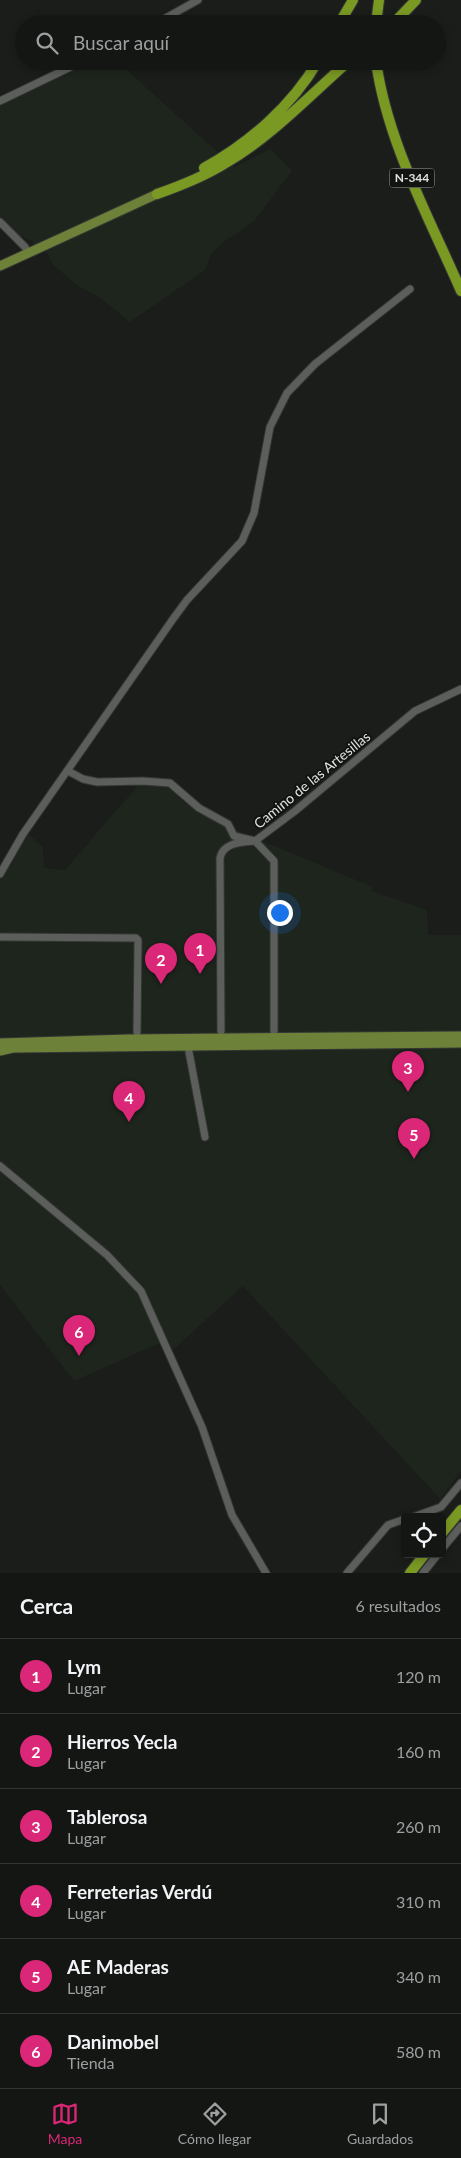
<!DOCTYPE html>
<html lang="es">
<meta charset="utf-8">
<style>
body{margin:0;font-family:Lato,sans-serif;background:#212322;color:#f1f3f6}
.controls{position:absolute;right:15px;bottom:15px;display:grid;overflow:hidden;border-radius:5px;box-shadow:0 2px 8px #0003}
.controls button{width:45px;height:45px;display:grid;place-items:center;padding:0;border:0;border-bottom:1px solid #333534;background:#141614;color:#f1f3f6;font:25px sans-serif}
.you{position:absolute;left:279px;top:912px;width:18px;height:18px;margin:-12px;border:4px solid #fff;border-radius:50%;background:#1a73e8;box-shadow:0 0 0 8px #1a73e833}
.badge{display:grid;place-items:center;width:32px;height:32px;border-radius:50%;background:#db2777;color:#fff;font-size:16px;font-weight:700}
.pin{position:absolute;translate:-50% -41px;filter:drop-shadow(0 1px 2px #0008)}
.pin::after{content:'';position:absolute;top:26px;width:18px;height:15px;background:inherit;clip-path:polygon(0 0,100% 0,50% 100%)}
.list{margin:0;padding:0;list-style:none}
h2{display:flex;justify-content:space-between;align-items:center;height:65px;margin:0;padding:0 20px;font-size:21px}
h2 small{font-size:16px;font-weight:400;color:#9d9fa0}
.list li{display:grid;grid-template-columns:32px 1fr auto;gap:15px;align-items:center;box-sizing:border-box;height:75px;padding:0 20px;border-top:1px solid #333534}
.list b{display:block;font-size:19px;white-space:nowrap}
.list p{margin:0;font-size:16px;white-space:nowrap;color:#9d9fa0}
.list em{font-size:16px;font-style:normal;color:#9d9fa0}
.icon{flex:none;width:28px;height:28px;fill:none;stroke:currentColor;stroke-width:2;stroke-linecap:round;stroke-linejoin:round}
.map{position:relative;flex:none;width:461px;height:1573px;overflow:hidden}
.search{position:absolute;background:#141614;box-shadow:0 2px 8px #0003;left:15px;right:15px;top:15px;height:55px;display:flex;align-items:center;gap:12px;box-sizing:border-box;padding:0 18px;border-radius:28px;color:#9d9fa0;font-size:19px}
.sheet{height:515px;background:#141614}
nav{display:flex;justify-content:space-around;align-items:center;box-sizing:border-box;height:70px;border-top:1px solid #333534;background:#141614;font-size:14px;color:#9d9fa0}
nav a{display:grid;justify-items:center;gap:2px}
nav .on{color:#db2777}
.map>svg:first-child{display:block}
</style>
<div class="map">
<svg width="461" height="1573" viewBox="0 0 461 1573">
<rect width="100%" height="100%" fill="#1a1d1a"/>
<!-- built -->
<path fill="#1e251d" d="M95,61H117L234,167L270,149L292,171L255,220L220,245L211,255L205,270L130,322L99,297L78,286L53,265L46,251L0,272V260L34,245L33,241L16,235L0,218V105Z
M141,782L173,787L196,810L236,830L373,887L372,891L427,910L428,935H461V1471L440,1499L243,1286L173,1350L167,1340L74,1381L0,1285V878L6,866L12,865L15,851L27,833L43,847L44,868L65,870Z"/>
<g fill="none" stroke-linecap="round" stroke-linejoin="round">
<defs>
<path id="minor" d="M155,24L198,0
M0,101L83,61
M0,222L25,247L28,253
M68,771L83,779L97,782L143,781L170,783L199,808L228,824L234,836L255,841L295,811L415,711L461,689
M0,874L23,834L173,619L187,600L242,541L254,513L270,427L287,393L315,364L410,289
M0,937L136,938L138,940L137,1032
M221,1031L220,858C223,842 243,842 255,841L274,861V1031
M189,1052L205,1137
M0,1166L107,1255L141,1291L202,1427L232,1515L266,1573
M413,1517L441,1507L461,1483
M442,1549L461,1526
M347,1573L388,1525L405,1519
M423,1573L438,1554"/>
<path id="major" d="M0,266L157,194
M0,1043L129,1039L461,1036
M0,1051L13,1048L461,1043"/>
<path id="highway" d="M339,24L353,0
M376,24L379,0
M393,24L416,0
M376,61C387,142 429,217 461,291
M204,168C248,144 292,106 318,61
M157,194C180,186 203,177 224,164C270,138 309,96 349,61
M442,1533L461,1510
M410,1573L425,1554"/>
</defs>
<!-- minor casing -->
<use href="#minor" stroke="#353735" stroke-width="9"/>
<!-- major casing -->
<use href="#major" stroke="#353735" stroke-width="11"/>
<!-- highway casing -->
<use href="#highway" stroke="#353735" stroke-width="12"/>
<!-- minor -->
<use href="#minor" stroke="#5b5e5a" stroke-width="7"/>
<!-- major -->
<use href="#major" stroke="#6e8139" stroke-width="9"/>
<!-- highway -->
<use href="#highway" stroke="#7a9923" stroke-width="10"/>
</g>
<g text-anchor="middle" stroke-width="4" stroke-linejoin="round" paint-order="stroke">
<!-- shield labels -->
<rect fill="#111411" stroke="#a2a4a1" stroke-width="1" x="389.5" y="168.5" width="45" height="19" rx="4"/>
<g font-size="12" font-weight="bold" fill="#e0e2df">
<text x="412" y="182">N-344</text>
</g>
<!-- street labels -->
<g font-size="14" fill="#e0e2df" stroke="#111411">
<text transform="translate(312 780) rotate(-39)" y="5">Camino de las Artesillas</text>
</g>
</g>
</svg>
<div class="controls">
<button><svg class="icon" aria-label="locate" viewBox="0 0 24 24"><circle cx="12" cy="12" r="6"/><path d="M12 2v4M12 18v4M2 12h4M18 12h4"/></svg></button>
</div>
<div class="you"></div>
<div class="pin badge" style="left:200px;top:974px">1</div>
<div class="pin badge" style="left:161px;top:984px">2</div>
<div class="pin badge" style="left:408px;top:1092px">3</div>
<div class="pin badge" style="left:129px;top:1122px">4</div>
<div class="pin badge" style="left:414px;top:1159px">5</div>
<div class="pin badge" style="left:79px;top:1356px">6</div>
<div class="search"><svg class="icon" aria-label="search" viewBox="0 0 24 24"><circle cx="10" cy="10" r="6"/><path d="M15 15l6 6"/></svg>Buscar aquí</div>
</div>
<section class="sheet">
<h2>Cerca<small>6 resultados</small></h2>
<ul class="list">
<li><span class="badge">1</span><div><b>Lym</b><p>Lugar</p></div><em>120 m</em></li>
<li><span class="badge">2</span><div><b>Hierros Yecla</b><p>Lugar</p></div><em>160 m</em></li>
<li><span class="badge">3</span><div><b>Tablerosa</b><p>Lugar</p></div><em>260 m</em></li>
<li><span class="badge">4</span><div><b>Ferreterias Verdú</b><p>Lugar</p></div><em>310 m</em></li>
<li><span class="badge">5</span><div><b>AE Maderas</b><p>Lugar</p></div><em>340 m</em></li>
<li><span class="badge">6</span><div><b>Danimobel</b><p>Tienda</p></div><em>580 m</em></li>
</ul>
</section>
<nav>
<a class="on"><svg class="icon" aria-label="map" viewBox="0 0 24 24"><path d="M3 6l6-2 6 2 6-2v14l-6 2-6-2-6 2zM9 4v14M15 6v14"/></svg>Mapa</a>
<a><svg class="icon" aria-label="directions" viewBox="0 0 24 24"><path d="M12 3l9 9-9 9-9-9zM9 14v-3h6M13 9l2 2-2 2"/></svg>Cómo llegar</a>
<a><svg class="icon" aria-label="saved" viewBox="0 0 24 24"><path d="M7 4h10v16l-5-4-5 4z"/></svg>Guardados</a>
</nav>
